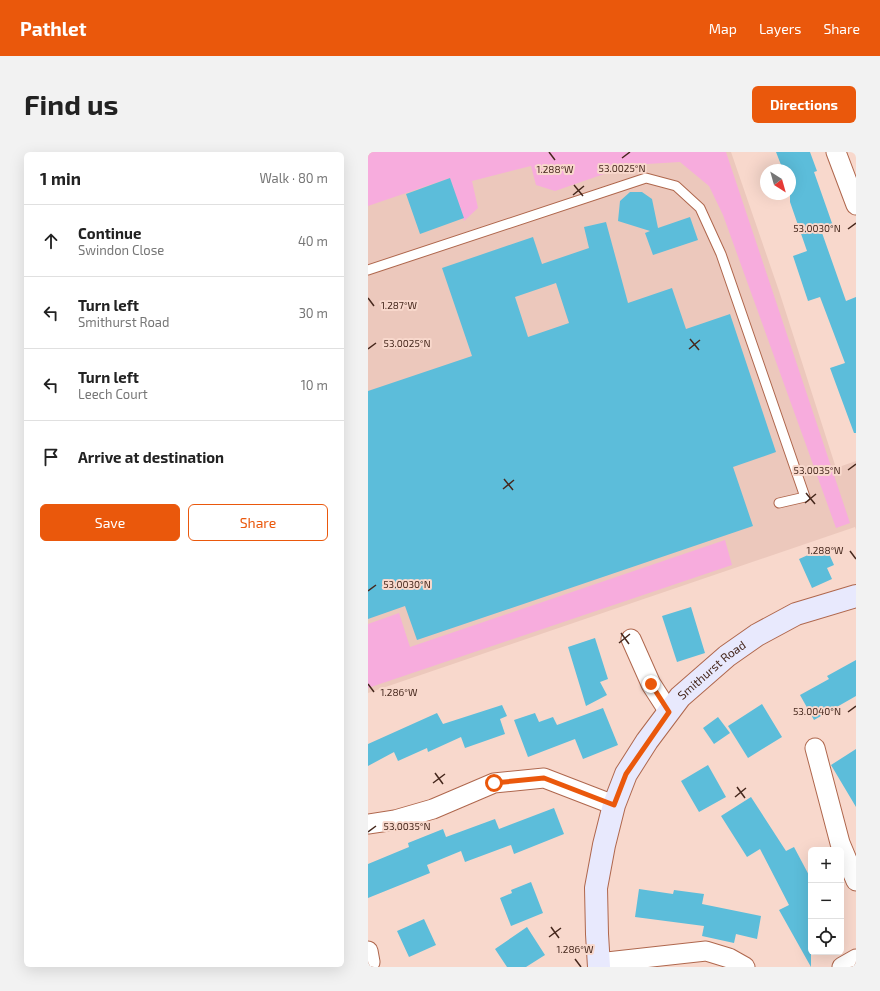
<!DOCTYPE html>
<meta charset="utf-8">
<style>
body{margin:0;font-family:"Exo 2",sans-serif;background:#f2f2f2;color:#222}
.controls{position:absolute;right:12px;bottom:12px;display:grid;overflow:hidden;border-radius:6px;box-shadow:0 4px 16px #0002}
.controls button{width:36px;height:36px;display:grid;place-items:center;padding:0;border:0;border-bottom:1px solid #e0e0e0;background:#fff;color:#222;font:20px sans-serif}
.compass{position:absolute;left:392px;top:12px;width:36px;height:36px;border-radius:50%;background:#fff;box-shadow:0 4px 16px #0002;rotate:143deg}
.stop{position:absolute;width:12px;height:12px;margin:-9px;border:3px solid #ea580c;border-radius:50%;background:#fff}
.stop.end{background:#ea580c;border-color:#fff;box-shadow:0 1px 4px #0008}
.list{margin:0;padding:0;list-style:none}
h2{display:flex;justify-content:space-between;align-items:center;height:52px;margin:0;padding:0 16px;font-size:17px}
h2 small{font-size:13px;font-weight:400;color:#767676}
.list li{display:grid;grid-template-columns:26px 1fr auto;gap:12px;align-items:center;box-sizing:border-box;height:72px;padding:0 16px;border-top:1px solid #e0e0e0}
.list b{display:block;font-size:15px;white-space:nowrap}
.list p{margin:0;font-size:13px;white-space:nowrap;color:#767676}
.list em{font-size:13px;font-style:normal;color:#767676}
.actions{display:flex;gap:8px;padding:12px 16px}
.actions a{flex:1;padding:9px 0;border:1px solid #ea580c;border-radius:6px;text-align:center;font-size:14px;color:#ea580c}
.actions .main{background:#ea580c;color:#fff}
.icon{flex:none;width:22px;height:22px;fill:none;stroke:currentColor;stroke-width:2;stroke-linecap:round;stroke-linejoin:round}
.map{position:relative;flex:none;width:488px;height:815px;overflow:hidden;border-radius:6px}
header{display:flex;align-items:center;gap:24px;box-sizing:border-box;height:56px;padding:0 20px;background:#ea580c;color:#fff}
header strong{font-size:19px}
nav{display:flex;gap:22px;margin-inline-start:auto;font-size:14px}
.intro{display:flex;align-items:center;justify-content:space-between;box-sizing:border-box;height:96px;padding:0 24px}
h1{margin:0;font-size:28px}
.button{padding:10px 18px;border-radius:6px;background:#ea580c;color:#fff;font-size:14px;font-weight:700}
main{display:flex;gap:24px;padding:0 24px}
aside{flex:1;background:#fff;border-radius:6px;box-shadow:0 4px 16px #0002}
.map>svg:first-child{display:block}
</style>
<header>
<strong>Pathlet</strong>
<nav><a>Map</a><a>Layers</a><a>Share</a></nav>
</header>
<div class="intro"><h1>Find us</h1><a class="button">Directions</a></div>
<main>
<aside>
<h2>1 min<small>Walk · 80 m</small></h2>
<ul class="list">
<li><svg class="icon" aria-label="ahead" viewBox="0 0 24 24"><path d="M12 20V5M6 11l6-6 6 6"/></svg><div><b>Continue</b><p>Swindon Close</p></div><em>40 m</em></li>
<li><svg class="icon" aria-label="left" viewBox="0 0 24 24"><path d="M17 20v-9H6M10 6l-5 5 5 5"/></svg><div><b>Turn left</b><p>Smithurst Road</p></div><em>30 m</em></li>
<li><svg class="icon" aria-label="left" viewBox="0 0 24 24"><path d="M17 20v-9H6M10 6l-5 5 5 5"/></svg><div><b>Turn left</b><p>Leech Court</p></div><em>10 m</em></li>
<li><svg class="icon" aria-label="arrive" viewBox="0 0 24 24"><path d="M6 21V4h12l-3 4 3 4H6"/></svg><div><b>Arrive at destination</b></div></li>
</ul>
<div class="actions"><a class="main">Save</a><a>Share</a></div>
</aside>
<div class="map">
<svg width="488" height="815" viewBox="0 0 488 815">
<rect width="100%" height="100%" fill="#f8d8cc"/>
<!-- built -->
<path fill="#ecc8bc" d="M0,0H363L411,139L468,316L488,309V378L487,375L0,541Z"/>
<!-- green -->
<path fill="#f7acdd" d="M0,0H358L482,371L468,376L355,63L341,34L312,10L262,13L187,39L168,33L163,14L104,29L110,56L96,69L82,26L0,54Z
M357,388L364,413L0,536V472L31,461L42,495Z"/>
<!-- building -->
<path fill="#5cbdda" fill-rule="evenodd" d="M408,0H442L449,19L446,20L465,74L453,78L478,149L488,145V281H486L462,216L477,211L452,145L440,149L425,104L439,99L422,50V18H415Z
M82,26L96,66L52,82L38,42Z
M262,40H274L284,47L290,76L322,65L330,88L285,103L277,81L282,79L250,69L252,49Z
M238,70L260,151L304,136L318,177L362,162L408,300L365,315L385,374L49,488L37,454L0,467V239L104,204L74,116L165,85L174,112L221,96L216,75ZM188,131L201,171L160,185L147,145Z
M458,395L466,413L459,416L464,427L444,436L431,407Z
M323,455L337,501L309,510L294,464Z
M227,486L240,527L232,530L239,543L218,554L200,495Z
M488,508V544L446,568L432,543L461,527L459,524Z
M394,552L414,585L380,606L360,574Z
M134,553L139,564L132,567L137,582L97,596L93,585L60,600L59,596L30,609L26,600L0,614V592L69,561L75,572Z
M235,556L250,593L215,607L207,587L160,605L146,568L167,561L171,570L185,565L189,573Z
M350,565L362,581L346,592L335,576Z
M488,597V655L463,613Z
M340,613L358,645L331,660L313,629Z
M383,645L418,699L426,695L443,727V815L411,758L421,753L392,697L379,705L353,664Z
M186,656L196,682L146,702L143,693L97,710L93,699L59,713L62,721L0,746V712L41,695L40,691L75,677L78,685L127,667L131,677Z
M163,730L175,761L143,774L132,746L144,741L143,738Z
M271,737L305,742L306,738L336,742L334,752L393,764L389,787L368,782L366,791L334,784L336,774L267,765Z
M56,767L68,793L41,805L29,779Z
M159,775L177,803L158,815H139L127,797Z"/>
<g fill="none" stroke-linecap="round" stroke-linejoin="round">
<defs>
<path id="lane" d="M0,118L278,26L308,34L332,56L353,102L437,345L411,351"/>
<path id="street" d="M468,0L488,53
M263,487L283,532L301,560
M447,596L472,691L488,729
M0,672L27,668L65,657L126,631L176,626L246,653
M0,799L2,810
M230,811L338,799L361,806L377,815
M474,815L488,807"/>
<g id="secondary">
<path id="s1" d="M231,815L229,782L228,736L236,693L246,653L258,622L279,589L312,545L359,504L389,483L428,462L488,444"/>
</g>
</defs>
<!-- lane casing -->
<use href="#lane" stroke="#af674d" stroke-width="11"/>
<!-- street casing -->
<use href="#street" stroke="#af674d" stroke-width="21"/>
<!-- secondary casing -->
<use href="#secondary" stroke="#af674d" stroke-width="24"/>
<!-- lane -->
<use href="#lane" stroke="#fff" stroke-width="9"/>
<!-- street -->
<use href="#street" stroke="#fff" stroke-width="19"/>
<!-- secondary -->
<use href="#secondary" stroke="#e8e9fd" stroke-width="22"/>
</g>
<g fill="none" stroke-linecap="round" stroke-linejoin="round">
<!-- route -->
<path stroke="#ea580c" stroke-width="5" d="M126,631L176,626L246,653L258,622L301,560L283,532"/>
</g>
<!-- ticks -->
<path fill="none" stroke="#46281d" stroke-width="1.5" d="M181,0L187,8M254,6L262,0M206,33L215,44M205,43L216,34M480,77L488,71M0,146L6,154M322,187L331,198M0,197L8,191M321,197L332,188M480,318L488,312M136,327L145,338M135,337L146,328M438,341L447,352M437,351L448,342M482,399L488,407M0,439L8,433M253,481L261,492M251,491L262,482M0,532L6,540M480,560L488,554M67,621L75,632M65,631L77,622M369,635L377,646M367,645L378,636M0,680L8,674M183,775L191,786M181,785L193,776M207,807L213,815"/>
<g text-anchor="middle" stroke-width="4" stroke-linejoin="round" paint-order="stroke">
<!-- street labels -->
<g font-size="12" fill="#46281d" stroke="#f8d8cc">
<text dy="4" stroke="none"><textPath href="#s1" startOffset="333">Smithurst Road</textPath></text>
</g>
</g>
<g font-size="10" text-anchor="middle" fill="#46281d" stroke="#f8d8cc" stroke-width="4" stroke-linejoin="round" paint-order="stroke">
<text x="254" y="20">53.0025°N</text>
<text x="187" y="21">1.288°W</text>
<text x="449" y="80">53.0030°N</text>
<text x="31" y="157">1.287°W</text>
<text x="39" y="195">53.0025°N</text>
<text x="449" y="322">53.0035°N</text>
<text x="457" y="402">1.288°W</text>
<text x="39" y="436">53.0030°N</text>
<text x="31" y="544">1.286°W</text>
<text x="449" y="563">53.0040°N</text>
<text x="39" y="678">53.0035°N</text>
<text x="207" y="801">1.286°W</text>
</g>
</svg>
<div class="controls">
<button>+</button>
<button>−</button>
<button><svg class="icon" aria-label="locate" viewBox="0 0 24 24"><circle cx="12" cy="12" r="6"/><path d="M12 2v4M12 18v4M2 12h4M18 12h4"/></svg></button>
</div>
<svg class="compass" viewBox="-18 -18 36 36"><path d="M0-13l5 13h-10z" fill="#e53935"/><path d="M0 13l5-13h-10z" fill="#767676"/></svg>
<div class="stop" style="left:126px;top:631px"></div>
<div class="stop end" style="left:283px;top:532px"></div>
</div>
</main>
